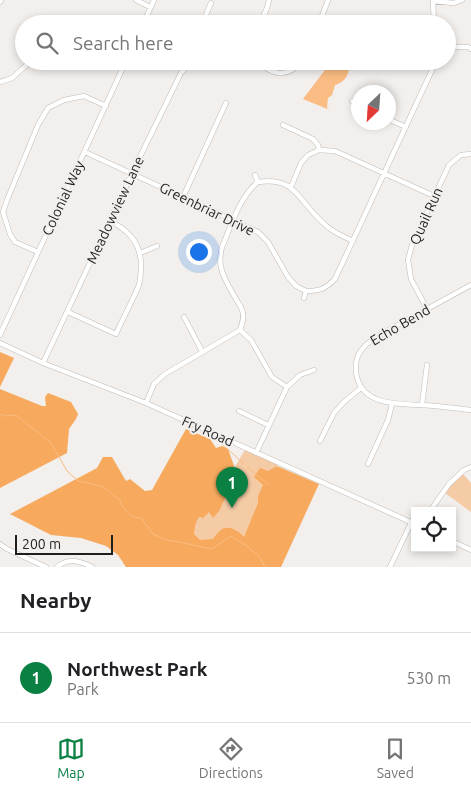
<!DOCTYPE html>
<style>
body{margin:0;font-family:Ubuntu,sans-serif;background:#f2f2f2;color:#202124}
.controls{position:absolute;right:15px;bottom:15px;display:grid;overflow:hidden;border-radius:0px;box-shadow:0 2px 8px #0003}
.controls button{width:45px;height:45px;display:grid;place-items:center;padding:0;border:0;border-bottom:1px solid #e0e0e0;background:#fff;color:#202124;font:25px sans-serif}
.compass{position:absolute;left:351px;top:85px;width:45px;height:45px;border-radius:50%;background:#fff;box-shadow:0 2px 8px #0003;rotate:205deg}
.scale{position:absolute;left:15px;bottom:12px;width:98px;box-sizing:border-box;padding-left:5px;border:2px solid #201f1e;border-top:0;font-size:14px;line-height:18px;white-space:nowrap;color:#201f1e;-webkit-text-stroke:4px #f2efec;paint-order:stroke}
.you{position:absolute;left:198px;top:251px;width:18px;height:18px;margin:-12px;border:4px solid #fff;border-radius:50%;background:#1a73e8;box-shadow:0 0 0 8px #1a73e833}
.badge{display:grid;place-items:center;width:32px;height:32px;border-radius:50%;background:#0b8043;color:#fff;font-size:16px;font-weight:700}
.pin{position:absolute;translate:-50% -41px;filter:drop-shadow(0 1px 2px #0008)}
.pin::after{content:'';position:absolute;top:26px;width:18px;height:15px;background:inherit;clip-path:polygon(0 0,100% 0,50% 100%)}
.list{margin:0;padding:0;list-style:none}
h2{display:flex;justify-content:space-between;align-items:center;height:65px;margin:0;padding:0 20px;font-size:21px}
h2 small{font-size:16px;font-weight:400;color:#757577}
.list li{display:grid;grid-template-columns:32px 1fr auto;gap:15px;align-items:center;box-sizing:border-box;height:90px;padding:0 20px;border-top:1px solid #e0e0e0}
.list b{display:block;font-size:19px;white-space:nowrap}
.list p{margin:0;font-size:16px;white-space:nowrap;color:#757577}
.list em{font-size:16px;font-style:normal;color:#757577}
.icon{flex:none;width:28px;height:28px;fill:none;stroke:currentColor;stroke-width:2;stroke-linecap:round;stroke-linejoin:round}
.map{position:relative;flex:none;width:471px;height:567px;overflow:hidden}
.search{position:absolute;background:#fff;box-shadow:0 2px 8px #0003;left:15px;right:15px;top:15px;height:55px;display:flex;align-items:center;gap:12px;box-sizing:border-box;padding:0 18px;border-radius:28px;color:#757577;font-size:19px}
.sheet{height:155px;background:#fff}
nav{display:flex;justify-content:space-around;align-items:center;box-sizing:border-box;height:70px;border-top:1px solid #e0e0e0;background:#fff;font-size:14px;color:#757577}
nav a{display:grid;justify-items:center;gap:2px}
nav .on{color:#0b8043}
.map>svg:first-child{display:block}
</style>
<div class="map">
<svg width="471" height="567" viewBox="0 0 471 567">
<rect width="100%" height="100%" fill="#f2efec"/>
<!-- green -->
<path fill="#f5cba5" d="M246,448L278,463L231,567L150,506L224,491L236,465Z
M463,474L471,483V512L445,493L454,482Z"/>
<!-- forest -->
<path fill="#f7aa5e" d="M0,352L14,358L0,387Z
M0,389L42,406H46L45,397L48,393L71,402L78,414L76,419L69,429L67,453L0,488Z
M186,429L210,439L216,448L222,446L228,449L237,474L219,511L213,518L209,512L202,519V517H199C195,523 195,526 194,534L200,540L213,539C215,536 219,531 222,529C230,525 239,531 244,537L258,503V496L263,485L254,477L260,468L268,471L277,466L319,484L281,567H126L118,555L106,546L81,538L51,535L10,514L97,468L103,457H112L126,481L130,479L145,491L152,490Z"/>
<!-- water -->
<path fill="#fabc82" d="M329,61H351C348,73 348,81 335,85L332,95L328,98L327,108L330,110L303,99L325,70Z"/>
<g fill="none" stroke-linecap="round" stroke-linejoin="round">
<!-- stream -->
<path stroke="#fabc82" stroke-width="1" d="M0,414L4,416L16,415L51,443L67,471L78,481L102,486L120,500L122,506L131,516L142,519L153,534L166,540L179,542L212,549L231,536L247,546L259,556L265,567
M221,443L243,463
M247,467L269,485"/>
<defs>
<path id="minor" d="M136,0L150,7
M433,0L434,24
M433,1L454,3L462,0
M0,2L1,0
M50,21L51,24
M143,24L154,0
M202,24L211,3
M260,24L267,8L269,0
M319,24L328,0
M447,47H468L471,49
M256,61C272,74 287,80 301,61
M380,62V61
M0,82L12,78L31,61
M352,101L358,104
M388,119L406,127
M283,125L313,139L318,145L319,150
M319,150L335,151L434,196
M85,152L258,232L268,242L288,277L296,286L306,291
M255,175L258,182C295,177 297,198 320,220C329,230 340,235 353,241
M291,187L301,163L308,155L319,150
M183,197L226,103
M38,252L15,242L10,234L3,212L7,200L38,125L48,108L64,100L84,96L106,106
M140,253L157,246
M471,285L376,337C363,346 354,355 356,372C360,405 395,404 421,405C438,406 454,408 471,410
M304,298L306,291C320,291 325,289 335,279L432,70L433,61
M427,309L411,279L408,260L412,245L449,165L461,155L471,154
M68,312L116,334C123,318 132,302 139,285C141,277 141,269 141,262C139,241 128,230 110,221
M184,317L202,351
M240,330L251,340L272,377L287,387
M0,335L126,61
M0,343L43,363L146,403L415,524
M43,363L133,171L181,73L192,61
M146,403L154,384L165,374L240,330C242,323 245,317 242,310C241,306 238,303 236,299C226,281 216,268 222,247C231,226 240,196 258,182
M422,405L427,365
M239,411L268,425
M320,441L334,413L344,402L361,388
M256,453L287,387L300,375L314,370
M368,464L388,420L392,404
M430,511L449,484L464,470L471,467
M452,541L471,550
M0,544L7,549L46,567
M57,567C68,557 80,561 92,567
M390,567L411,523"/>
</defs>
<!-- minor casing -->
<use href="#minor" stroke="#bebbb8" stroke-width="5.5"/>
<!-- minor -->
<use href="#minor" stroke="#fff" stroke-width="4.5"/>
</g>
<g text-anchor="middle" stroke-width="4" stroke-linejoin="round" paint-order="stroke">
<!-- street labels -->
<g font-size="14" fill="#201f1e" stroke="#f2efec">
<text transform="translate(63 198) rotate(-65)" y="5">Colonial Way</text>
<text transform="translate(207 209) rotate(26)" y="5">Greenbriar Drive</text>
<text transform="translate(115 210) rotate(-65)" y="5">Meadowview Lane</text>
<text transform="translate(426 216) rotate(-66)" y="5">Quail Run</text>
<text transform="translate(400 325) rotate(-30)" y="5">Echo Bend</text>
<text transform="translate(208 431) rotate(24)" y="5">Fry Road</text>
</g>
</g>
</svg>
<div class="controls">
<button><svg class="icon" aria-label="locate" viewBox="0 0 24 24"><circle cx="12" cy="12" r="6"/><path d="M12 2v4M12 18v4M2 12h4M18 12h4"/></svg></button>
</div>
<svg class="compass" viewBox="-18 -18 36 36"><path d="M0-13l5 13h-10z" fill="#e53935"/><path d="M0 13l5-13h-10z" fill="#757577"/></svg>
<div class="scale">200 m</div>
<div class="you"></div>
<div class="pin badge" style="left:232px;top:508px">1</div>
<div class="search"><svg class="icon" aria-label="search" viewBox="0 0 24 24"><circle cx="10" cy="10" r="6"/><path d="M15 15l6 6"/></svg>Search here</div>
</div>
<section class="sheet">
<h2>Nearby<small></small></h2>
<ul class="list">
<li><span class="badge">1</span><div><b>Northwest Park</b><p>Park</p></div><em>530 m</em></li>
</ul>
</section>
<nav>
<a class="on"><svg class="icon" aria-label="map" viewBox="0 0 24 24"><path d="M3 6l6-2 6 2 6-2v14l-6 2-6-2-6 2zM9 4v14M15 6v14"/></svg>Map</a>
<a><svg class="icon" aria-label="directions" viewBox="0 0 24 24"><path d="M12 3l9 9-9 9-9-9zM9 14v-3h6M13 9l2 2-2 2"/></svg>Directions</a>
<a><svg class="icon" aria-label="saved" viewBox="0 0 24 24"><path d="M7 4h10v16l-5-4-5 4z"/></svg>Saved</a>
</nav>
